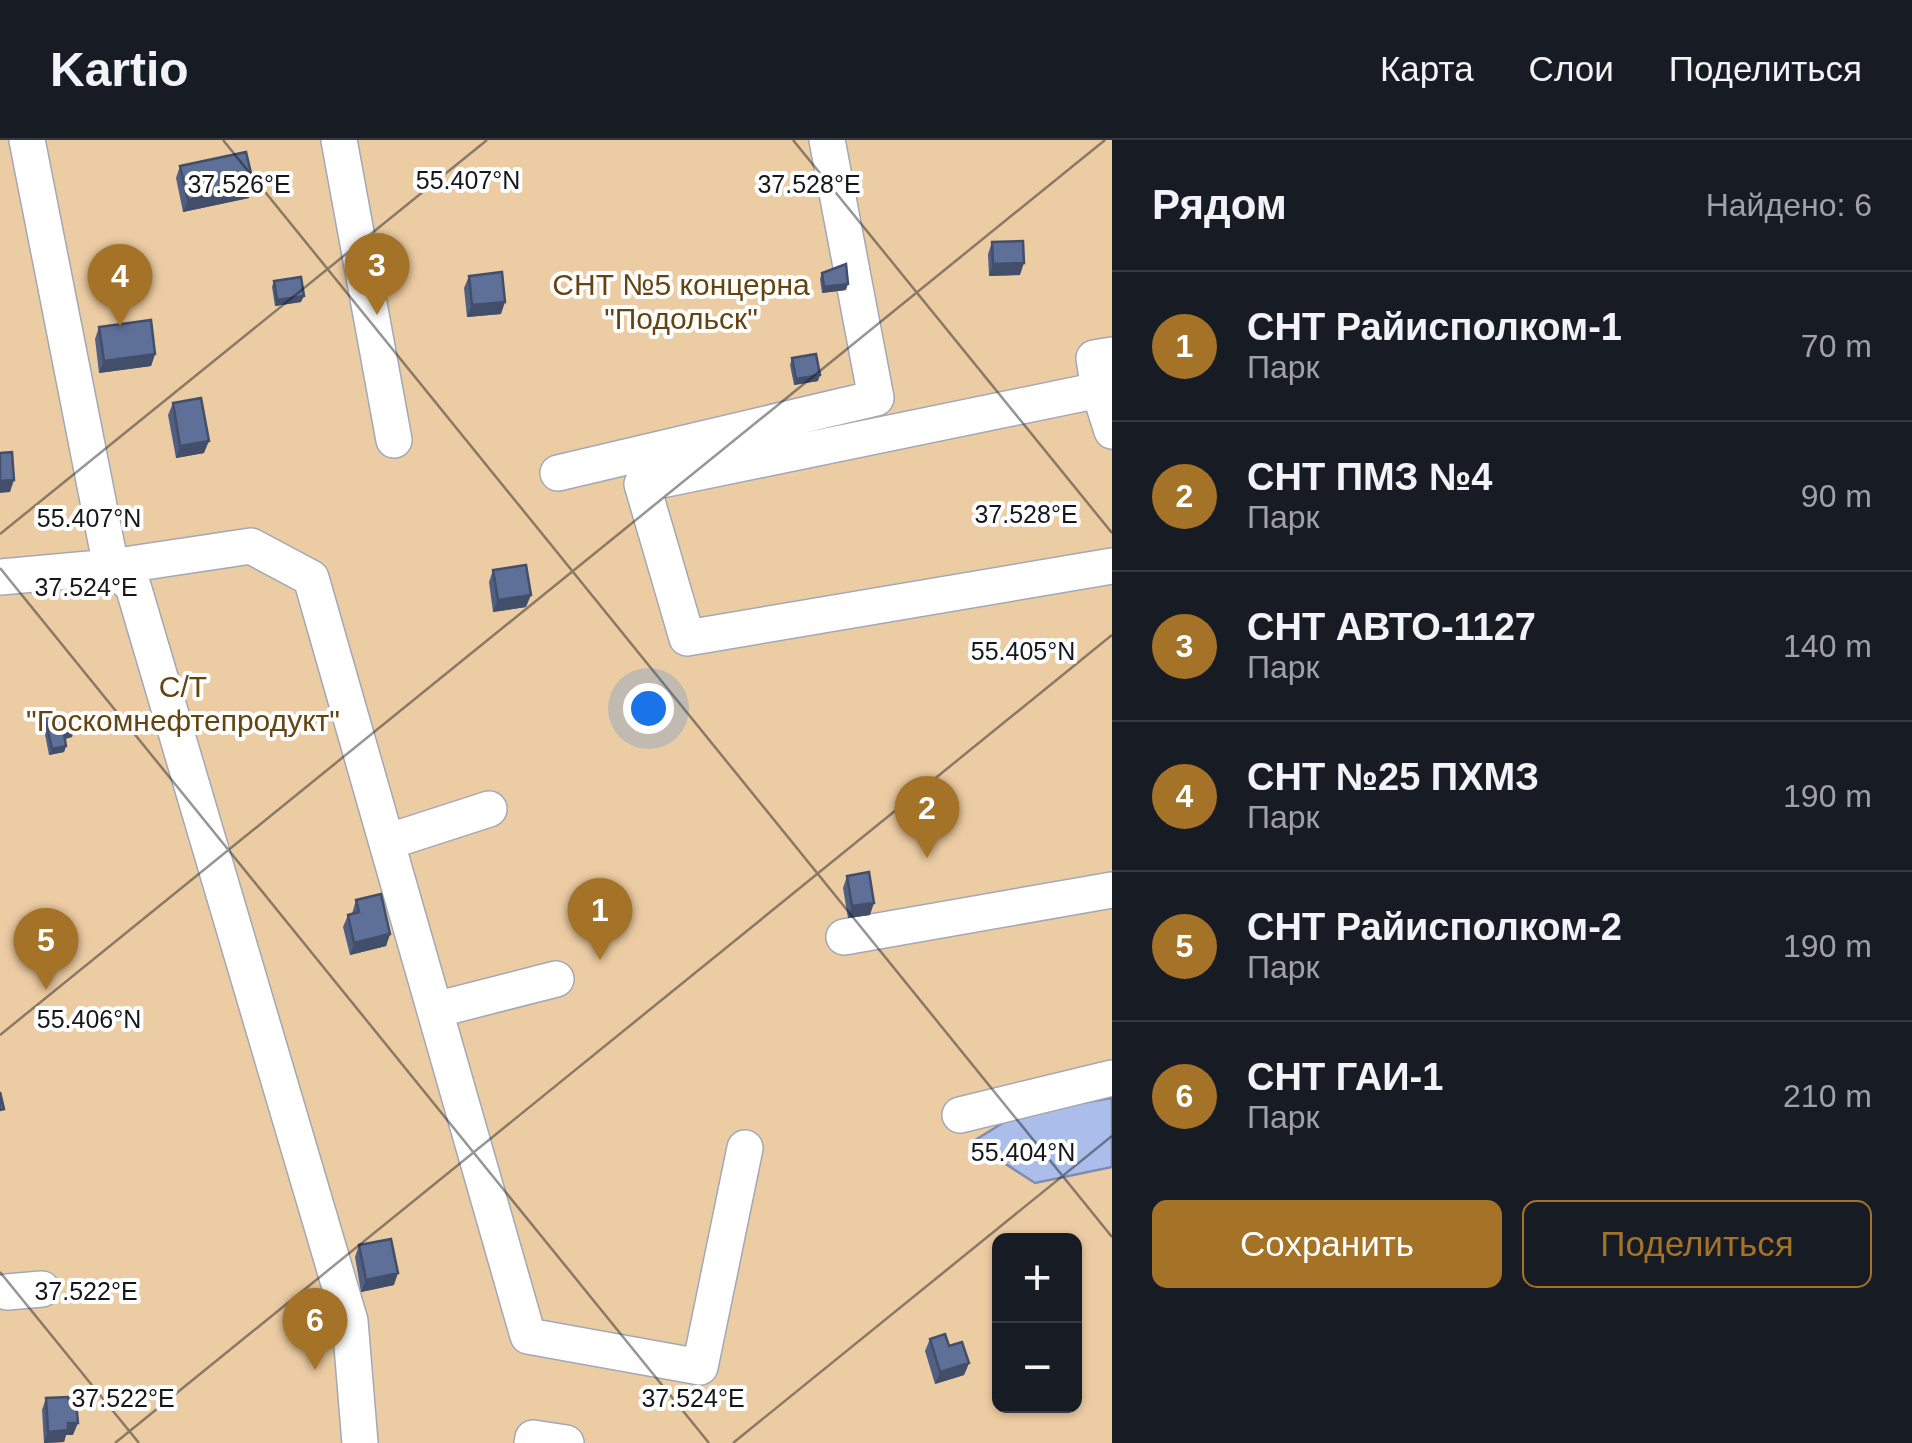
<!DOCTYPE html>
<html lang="ru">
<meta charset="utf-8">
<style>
body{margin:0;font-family:Helvetica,sans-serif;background:#242831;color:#f1f3f6}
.controls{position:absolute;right:30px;bottom:30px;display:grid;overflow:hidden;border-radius:15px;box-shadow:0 2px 8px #0004}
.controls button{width:90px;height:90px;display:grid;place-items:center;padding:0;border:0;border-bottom:2px solid #363941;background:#171b24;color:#f1f3f6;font:50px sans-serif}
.you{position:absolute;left:648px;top:568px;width:35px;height:35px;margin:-25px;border:8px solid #fff;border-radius:50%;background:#1a73e8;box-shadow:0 0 0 15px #1a73e833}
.badge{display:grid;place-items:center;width:65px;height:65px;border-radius:50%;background:#a47328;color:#fff;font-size:32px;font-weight:700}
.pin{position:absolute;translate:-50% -82px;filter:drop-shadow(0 2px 5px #0008)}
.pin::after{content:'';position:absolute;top:52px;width:35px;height:30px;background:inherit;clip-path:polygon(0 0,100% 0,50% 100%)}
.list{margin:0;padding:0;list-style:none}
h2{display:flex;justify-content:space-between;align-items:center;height:130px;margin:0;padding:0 40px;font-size:42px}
h2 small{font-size:32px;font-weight:400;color:#9ea1a6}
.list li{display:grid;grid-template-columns:65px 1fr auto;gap:30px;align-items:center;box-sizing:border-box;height:150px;padding:0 40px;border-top:2px solid #363941}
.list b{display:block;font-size:38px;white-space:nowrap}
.list p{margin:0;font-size:32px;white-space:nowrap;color:#9ea1a6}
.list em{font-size:32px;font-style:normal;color:#9ea1a6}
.actions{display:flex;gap:20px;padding:30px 40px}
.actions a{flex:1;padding:22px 0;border:2px solid #a47328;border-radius:15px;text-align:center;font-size:35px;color:#a47328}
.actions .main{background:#a47328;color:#fff}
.map{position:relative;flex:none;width:1112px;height:1303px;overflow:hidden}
header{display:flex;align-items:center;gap:60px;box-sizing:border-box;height:140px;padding:0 50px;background:#171b24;border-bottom:2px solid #363941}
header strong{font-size:48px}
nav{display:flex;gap:55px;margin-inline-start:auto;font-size:35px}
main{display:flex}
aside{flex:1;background:#171b24}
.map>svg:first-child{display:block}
</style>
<header>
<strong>Kartio</strong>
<nav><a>Карта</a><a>Слои</a><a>Поделиться</a></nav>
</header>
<main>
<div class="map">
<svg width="1112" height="1303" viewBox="0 0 1112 1303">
<rect width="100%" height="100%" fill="#e7edfb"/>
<!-- green -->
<path fill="#eccca3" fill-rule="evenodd" d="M0,0H1112V1303H0ZM999,1100H1074V1266H999Z"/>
<!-- water -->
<path fill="#abbeeb" stroke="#7e8cad" stroke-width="2.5" d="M1112,958V1027L1035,1043L972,1002L1019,973Z"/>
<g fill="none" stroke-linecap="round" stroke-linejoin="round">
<defs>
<path id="minor" d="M27,0L111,427L133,446L350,1181L360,1303
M339,0L394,300
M1112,215L1094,218L1099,250L1112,291
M1099,250L642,344L687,498L1112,426
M558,333L876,258L827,0
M0,437L111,427L251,406L311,438L528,1196L700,1227L745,1008
M387,702L489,669
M844,797L1112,750
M435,870L556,839
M960,975L1112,938
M7,1152L42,1149
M532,1303L533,1298L566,1303"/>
</defs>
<!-- minor casing -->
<use href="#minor" stroke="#a3a8b5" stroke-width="38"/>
<!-- minor -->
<use href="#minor" stroke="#fff" stroke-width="35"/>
</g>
<!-- wall -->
<path fill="#515f83" d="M180,26L254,46L249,58L183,72L176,38Z
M992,102L1020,135L989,136L988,114Z
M822,133L846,150L822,153L820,139Z
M469,136L501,174L467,177L464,148Z
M274,141L301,162L275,166L272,147Z
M99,187L155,214L151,226L99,233L95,199Z
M792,218L818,241L794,245L790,225Z
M173,263L204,313L176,318L168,275Z
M493,430L526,467L493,472L489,442Z
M45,578L59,581L72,597L65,599L66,606L64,612L49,615L43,584Z
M847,736L870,775L848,778L843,748Z
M356,760L390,794L386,806L350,815L343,787L348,775L352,774Z
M359,1105L394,1145L361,1152L355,1117Z
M930,1199L949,1206L969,1223L964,1235L935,1244L925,1211Z
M46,1258L73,1295H66L64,1302L44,1303L42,1270Z"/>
<!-- shaded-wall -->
<path fill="#424e6a" d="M254,46L249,58L183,72L188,60Z
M1024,123L1020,135L989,136L993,124Z
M848,144L846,150L822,153L824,147Z
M304,156L301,162L275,166L277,160Z
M505,162L501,174L467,177L472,165Z
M155,214L151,226L99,233L104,221Z
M820,235L818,241L794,245L796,239Z
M209,301L204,313L176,318L180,306Z
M14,340L10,352L0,353V341Z
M531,455L526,467L493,472L498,460Z
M74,591L72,597L61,600L64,594Z
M66,606L64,612L49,615L52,609Z
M874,763L870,775L848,778L852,766Z
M390,794L386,806L350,815L354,803Z
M398,1133L394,1145L361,1152L366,1140Z
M969,1223L964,1235L935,1244L940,1232Z
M68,1283H78L73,1295H66L64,1302L44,1303L48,1292Z"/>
<!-- building -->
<path fill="#5e6f98" stroke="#424e6a" stroke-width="2.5" d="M246,12L254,46L188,60L180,26Z
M1023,101L1024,123L993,124L992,102Z
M846,124L848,144L824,147L822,133Z
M502,132L505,162L472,165L469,136Z
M301,137L304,156L277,160L274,141Z
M151,180L155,214L104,221L99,187Z
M816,214L820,235L796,239L792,218Z
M201,258L209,301L180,306L173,263Z
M12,312L14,340L0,341V313Z
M526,425L531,455L498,460L493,430Z
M58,575L59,581L71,579L74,591L64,594L66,606L52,609L45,578Z
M869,732L874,763L852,766L847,736Z
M381,754L390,794L354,803L348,775L359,772L356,760Z
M0,952L4,969L0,970Z
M391,1099L398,1133L366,1140L359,1105Z
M945,1194L949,1206L962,1202L969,1223L940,1232L930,1199Z
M68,1257L69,1262H76L78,1283H68V1290L48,1292L46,1258Z"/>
<!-- ticks -->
<path fill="none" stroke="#15171b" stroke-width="2.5" stroke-opacity="0.45" d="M223,0L1112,1097M793,0L1112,393M0,394L487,0M0,428L709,1303M0,895L1105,0M0,1132L139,1303M115,1303L1112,495M733,1303L1112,996"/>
<g text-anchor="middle" stroke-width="8" stroke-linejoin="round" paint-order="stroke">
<!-- park labels -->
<g font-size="30" fill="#644410" stroke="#fff">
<text x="681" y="155">СНТ №5 концерна<tspan x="681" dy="34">"Подольск"</tspan></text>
<text x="183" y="557">С/Т<tspan x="183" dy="34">"Госкомнефтепродукт"</tspan></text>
</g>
</g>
<g font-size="25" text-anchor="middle" fill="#15171b" stroke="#fff" stroke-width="8" stroke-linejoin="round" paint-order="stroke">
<text x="468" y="49">55.407°N</text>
<text x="239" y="53">37.526°E</text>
<text x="809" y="53">37.528°E</text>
<text x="1026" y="383">37.528°E</text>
<text x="89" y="387">55.407°N</text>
<text x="86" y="456">37.524°E</text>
<text x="1023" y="520">55.405°N</text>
<text x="89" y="888">55.406°N</text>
<text x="1023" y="1021">55.404°N</text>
<text x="86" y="1160">37.522°E</text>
<text x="123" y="1267">37.522°E</text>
<text x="693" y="1267">37.524°E</text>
</g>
</svg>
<div class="controls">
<button>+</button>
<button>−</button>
</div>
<div class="you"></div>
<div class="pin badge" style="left:600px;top:820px">1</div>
<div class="pin badge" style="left:927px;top:718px">2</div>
<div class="pin badge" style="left:377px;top:175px">3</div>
<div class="pin badge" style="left:120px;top:186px">4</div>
<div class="pin badge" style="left:46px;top:850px">5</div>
<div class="pin badge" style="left:315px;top:1230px">6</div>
</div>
<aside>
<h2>Рядом<small>Найдено: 6</small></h2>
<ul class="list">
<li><span class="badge">1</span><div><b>СНТ Райисполком-1</b><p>Парк</p></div><em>70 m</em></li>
<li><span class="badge">2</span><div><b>СНТ ПМЗ №4</b><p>Парк</p></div><em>90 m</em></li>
<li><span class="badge">3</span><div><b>СНТ АВТО-1127</b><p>Парк</p></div><em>140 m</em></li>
<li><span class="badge">4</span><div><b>СНТ №25 ПХМЗ</b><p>Парк</p></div><em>190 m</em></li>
<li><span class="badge">5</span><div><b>СНТ Райисполком-2</b><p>Парк</p></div><em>190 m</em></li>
<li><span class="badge">6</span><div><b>СНТ ГАИ-1</b><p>Парк</p></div><em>210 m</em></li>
</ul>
<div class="actions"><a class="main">Сохранить</a><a>Поделиться</a></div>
</aside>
</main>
